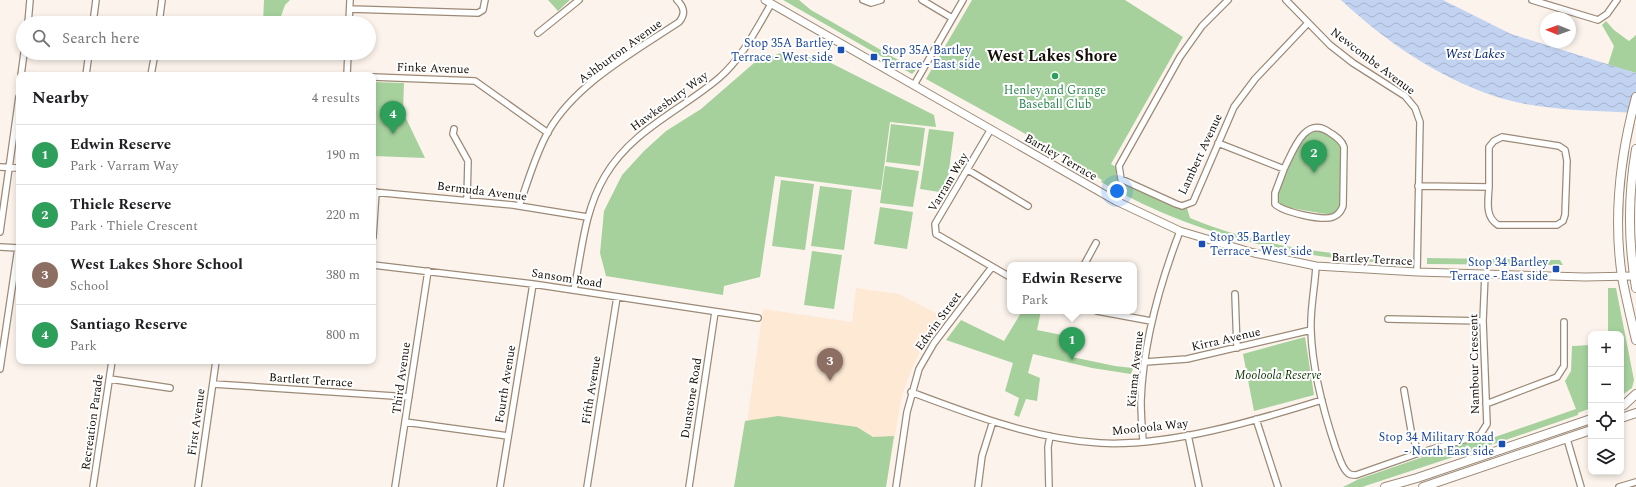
<!DOCTYPE html>
<meta charset="utf-8">
<style>
body{margin:0;font-family:Spectral,serif;background:#f6f6f6;color:#202124}
.controls{position:absolute;right:12px;bottom:12px;display:grid;overflow:hidden;border-radius:8px;box-shadow:0 2px 6px #0003}
.controls button{width:36px;height:36px;display:grid;place-items:center;padding:0;border:0;border-bottom:1px solid #e0e0e0;background:#fff;color:#202124;font:20px sans-serif}
.compass{position:absolute;left:1540px;top:12px;width:36px;height:36px;border-radius:50%;background:#fff;box-shadow:0 2px 6px #0003;rotate:271deg}
.you{position:absolute;left:1117px;top:191px;width:14px;height:14px;margin:-10px;border:3px solid #fff;border-radius:50%;background:#1a73e8;box-shadow:0 0 0 6px #1a73e833}
.badge{display:grid;place-items:center;width:26px;height:26px;border-radius:50%;background:#7c3aed;color:#fff;font-size:13px;font-weight:700}
.pin{position:absolute;translate:-50% -33px;filter:drop-shadow(0 1px 2px #0008)}
.pin::after{content:'';position:absolute;top:21px;width:14px;height:12px;background:inherit;clip-path:polygon(0 0,100% 0,50% 100%)}
.popup{position:absolute;left:1007px;top:262px;width:130px;height:52px;box-sizing:border-box;display:grid;place-content:center;border-radius:8px;background:#fff;filter:drop-shadow(0 1px 3px #0005);font-size:13px;white-space:nowrap;color:#757577}
.popup b{font-size:15px;color:#202124}
.popup::after{content:'';position:absolute;left:50%;top:100%;margin-left:-8px;border:8px solid transparent;border-top-color:#fff}
.list{margin:0;padding:0;list-style:none}
h2{display:flex;justify-content:space-between;align-items:center;height:52px;margin:0;padding:0 16px;font-size:17px}
h2 small{font-size:13px;font-weight:400;color:#757577}
.list li{display:grid;grid-template-columns:26px 1fr auto;gap:12px;align-items:center;box-sizing:border-box;height:60px;padding:0 16px;border-top:1px solid #e0e0e0}
.list b{display:block;font-size:15px;white-space:nowrap}
.list p{margin:0;font-size:13px;white-space:nowrap;color:#757577}
.list em{font-size:13px;font-style:normal;color:#757577}
.icon{flex:none;width:22px;height:22px;fill:none;stroke:currentColor;stroke-width:2;stroke-linecap:round;stroke-linejoin:round}
.map{position:relative;flex:none;width:1636px;height:487px;overflow:hidden}
.search{position:absolute;background:#fff;box-shadow:0 2px 6px #0003;left:16px;top:16px;width:360px;height:44px;display:flex;align-items:center;gap:10px;box-sizing:border-box;padding:0 14px;border-radius:22px;color:#757577;font-size:15px}
.panel{position:absolute;background:#fff;box-shadow:0 2px 6px #0003;left:16px;top:72px;width:360px;height:292px;border-radius:8px}
.map>svg:first-child{display:block}
</style>
<div class="map">
<svg width="1636" height="487" viewBox="0 0 1636 487">
<defs>
<pattern id="water-waves" width="16" height="10" patternUnits="userSpaceOnUse"><rect width="16" height="10" fill="#c2d2f1"/><path d="M0 5q4-4 8 0t8 0" fill="none" stroke="#a6b3cd"/></pattern>
</defs>
<rect width="100%" height="100%" fill="#fcf4ec"/>
<!-- built -->
<path fill="#fde9d4" d="M856,288L899,294L938,314L943,319L923,345L913,366L902,395L886,487H738L763,309L852,322Z"/>
<!-- green -->
<path fill="#a6d19d" d="M264,0H290L285,5L280,19L271,18L267,23H263Z
M548,0H570L558,11Z
M783,0H799L811,10L916,70L912,74Z
M972,0H1125L1183,37L1111,164L1116,167V175L1120,182L1173,207L1187,208L1190,218C1260,247 1338,257 1412,258V264C1303,261 1196,237 1101,182L1102,180L1049,147L926,79Z
M1606,21L1614,30L1629,41L1636,35V73L1608,65L1614,46L1602,25Z
M783,52L825,60L934,115L936,127L890,122L881,190L775,176L760,277L724,286L723,295L606,276L600,253L604,211L622,175L644,151L666,131L701,109L754,63Z
M373,82L404,83L403,112L425,158L373,156Z
M891,124L925,128L920,166L886,162Z
M929,129L954,132L946,193L920,189Z
M1313,129C1325,131 1337,138 1342,149L1341,205L1339,211L1331,215L1285,207L1278,203C1277,201 1276,197 1276,194C1278,181 1303,136 1313,129Z
M885,166L919,171L913,207L880,203Z
M781,180L814,184L805,250L772,246Z
M820,186L852,190L844,250L811,246Z
M880,207L913,212L907,249L874,244Z
M812,251L842,255L834,309L804,305Z
M1427,258L1560,260L1563,265L1427,264Z
M1608,288H1616L1634,380L1632,388L1621,396V334H1608Z
M1022,311H1041L1037,330L1077,338L1072,357L1115,366L1133,368L1131,374L1092,368L1033,354L1028,373L1040,378L1037,401L1026,399L1019,417L1014,415L1019,398L1005,391L1013,363L946,340L961,320L1004,341Z
M1305,337L1314,395L1254,411L1243,354Z
M1591,345V408L1578,413V415L1494,444L1492,438L1576,409L1565,381L1571,371L1572,346Z
M778,416L857,427L873,437L894,436L886,487H734L745,421Z
M1484,436L1493,444L1362,487H1343L1359,479Z"/>
<!-- water -->
<path fill="url(#water-waves)" d="M1341,0H1443L1511,34L1636,73V113C1589,110 1539,111 1494,96C1437,77 1385,41 1341,0Z"/>
<g fill="none" stroke-linecap="round" stroke-linejoin="round">
<defs>
<path id="minor" d="M863,0L871,3L881,0
M922,0L952,18
M1228,0L1202,26L1180,57L1119,166L1121,179L1176,204L1182,206L1193,202L1234,107L1255,79L1308,23
M1286,0L1330,45L1353,63L1405,96L1415,108L1420,122L1417,272
M1532,0L1598,20L1607,14L1617,0
M350,9L478,13L483,10L485,0
M28,23L30,0
M93,23L96,0
M159,23L162,0
M349,23L350,0
M538,33L579,0
M21,75L24,53
M86,75L89,53
M151,75L155,53
M347,75L348,53
M373,77L475,81L548,133
M914,85L963,0
M454,129L453,134L468,161L467,200
M991,129L935,224L936,234L1010,277
M1218,143L1284,169C1293,151 1305,115 1329,132C1335,136 1342,140 1344,147L1343,206C1341,211 1339,215 1333,217C1322,221 1283,212 1275,204V193L1284,169
M0,167L19,168
M968,170L1028,206
M1418,186L1489,187V147L1494,141L1502,137L1559,146L1565,150L1567,161L1565,215L1563,221L1557,225H1498C1485,217 1488,202 1489,187
M373,192L513,205L587,217
M519,206C528,182 535,155 548,132C575,84 634,52 679,22C686,14 684,7 677,0
M0,232L19,97
M373,237L376,192
M0,247L19,248
M373,265L533,284L758,318
M1084,265L1096,243
M1316,266C1315,287 1310,309 1311,330C1312,368 1324,413 1336,449C1339,456 1341,465 1346,471C1349,475 1352,475 1356,475L1419,453L1480,435L1487,424L1483,321L1485,274
M574,290C582,251 584,211 605,176C632,130 680,111 719,78C742,58 756,30 771,4
M1235,294L1237,348
M1097,311L1151,321
M1388,319L1483,321
M1145,362L1187,359L1311,330
M0,369L18,248
M110,379L170,388
M213,384L409,397
M1404,390L1412,436L1419,453
M911,392C972,415 1035,439 1100,443C1168,447 1258,420 1322,400
M1486,404L1557,377L1564,366V322
M1256,419L1278,487
M405,422L508,436
M1188,435L1199,487
M1567,439L1581,487
M1143,441C1142,428 1141,415 1141,401C1143,342 1159,286 1180,231
M93,487L112,361
M198,487L216,361
M395,487L428,271
M500,487L533,284
M587,487L617,297
M689,487L715,312
M896,487L907,412L919,369L934,343L992,267
M978,487L982,456L993,421
M1049,487L1048,447L1050,436
M1619,487L1636,482"/>
<path id="tertiary" d="M765,0L1116,201L1180,231L1254,253L1316,266L1417,272L1585,277L1634,276"/>
<path id="secondary" d="M1636,97C1620,156 1613,217 1622,277C1626,298 1631,319 1636,340
M1636,149C1628,195 1628,242 1636,288
M1624,405L1636,394
M1621,418L1636,413
M1385,487L1417,478L1591,419
M1423,487L1591,430"/>
</defs>
<!-- minor casing -->
<use href="#minor" stroke="#9c8a77" stroke-width="8"/>
<!-- tertiary casing -->
<use href="#tertiary" stroke="#9c8a77" stroke-width="9"/>
<!-- secondary casing -->
<use href="#secondary" stroke="#9c8a77" stroke-width="10"/>
<!-- minor -->
<use href="#minor" stroke="#fff" stroke-width="5.5"/>
<!-- tertiary -->
<use href="#tertiary" stroke="#fff" stroke-width="7"/>
<!-- secondary -->
<use href="#secondary" stroke="#fff" stroke-width="8"/>
</g>
<!-- markers -->
<g fill="#1a4fb4" stroke="#fff" stroke-width="1.5">
<rect x="837" y="46" width="8" height="8" rx="2"/>
<rect x="870" y="53" width="8" height="8" rx="2"/>
<rect x="1198" y="240" width="8" height="8" rx="2"/>
<rect x="1552" y="265" width="8" height="8" rx="2"/>
<rect x="1498" y="440" width="8" height="8" rx="2"/>
</g>
<circle fill="#2e9e5b" stroke="#fff" stroke-width="1.5" cx="1055" cy="76" r="4"/>
<g text-anchor="middle" stroke-width="4" stroke-linejoin="round" paint-order="stroke">
<!-- transit labels -->
<g font-size="12" fill="#164399" stroke="#fff" text-anchor="end">
<text x="833" y="47">Stop 35A Bartley<tspan x="833" dy="14">Terrace - West side</tspan></text>
<text x="882" y="54" text-anchor="start">Stop 35A Bartley<tspan x="882" dy="14">Terrace - East side</tspan></text>
<text x="1210" y="241" text-anchor="start">Stop 35 Bartley<tspan x="1210" dy="14">Terrace - West side</tspan></text>
<text x="1548" y="266">Stop 34 Bartley<tspan x="1548" dy="14">Terrace - East side</tspan></text>
<text x="1494" y="441">Stop 34 Military Road<tspan x="1494" dy="14">- North East side</tspan></text>
</g>
<!-- street labels -->
<g font-size="12" fill="#160f08" stroke="#fff">
<text transform="translate(620 51) rotate(-36)" y="4">Ashburton Avenue</text>
<text transform="translate(1373 61) rotate(37)" y="4">Newcombe Avenue</text>
<text transform="translate(433 68) rotate(2)" y="4">Finke Avenue</text>
<text transform="translate(669 101) rotate(-36)" y="4">Hawkesbury Way</text>
<text transform="translate(1200 154) rotate(-65)" y="4">Lambert Avenue</text>
<text transform="translate(1061 157) rotate(30)" y="4">Bartley Terrace</text>
<text transform="translate(948 182) rotate(-59)" y="4">Varram Way</text>
<text transform="translate(482 191) rotate(7)" y="4">Bermuda Avenue</text>
<text transform="translate(1372 259) rotate(3)" y="4">Bartley Terrace</text>
<text transform="translate(567 278) rotate(9)" y="4">Sansom Road</text>
<text transform="translate(938 321) rotate(-54)" y="4">Edwin Street</text>
<text transform="translate(1226 339) rotate(-13)" y="4">Kirra Avenue</text>
<text transform="translate(1474 364) rotate(-91)" y="4">Nambour Crescent</text>
<text transform="translate(1135 369) rotate(-84)" y="4">Kiama Avenue</text>
<text transform="translate(401 378) rotate(-82)" y="4">Third Avenue</text>
<text transform="translate(311 380) rotate(4)" y="4">Bartlett Terrace</text>
<text transform="translate(505 384) rotate(-81)" y="4">Fourth Avenue</text>
<text transform="translate(591 390) rotate(-81)" y="4">Fifth Avenue</text>
<text transform="translate(691 398) rotate(-81)" y="4">Dunstone Road</text>
<text transform="translate(92 422) rotate(-82)" y="4">Recreation Parade</text>
<text transform="translate(196 422) rotate(-82)" y="4">First Avenue</text>
<text transform="translate(1150 427) rotate(-6)" y="4">Mooloola Way</text>
</g>
<!-- leisure labels -->
<g font-size="12" fill="#27864d" stroke="#fff">
<text x="1055" y="94">Henley and Grange<tspan x="1055" dy="14">Baseball Club</tspan></text>
</g>
<!-- park labels -->
<g font-size="12" font-style="italic" fill="#0c3403" stroke="#fff">
<text x="1278" y="379">Mooloola Reserve</text>
</g>
<!-- water labels -->
<g font-size="13" font-style="italic" fill="#002073" stroke="#fff">
<text x="1475" y="58">West Lakes</text>
</g>
<!-- district labels -->
<g font-size="16" font-weight="bold" fill="#160f08" stroke="#fff">
<text x="1052" y="61">West Lakes Shore</text>
</g>
</g>
</svg>
<div class="controls">
<button>+</button>
<button>−</button>
<button><svg class="icon" aria-label="locate" viewBox="0 0 24 24"><circle cx="12" cy="12" r="6"/><path d="M12 2v4M12 18v4M2 12h4M18 12h4"/></svg></button>
<button><svg class="icon" aria-label="layers" viewBox="0 0 24 24"><path d="M12 4l9 5-9 5-9-5zM3 14l9 5 9-5"/></svg></button>
</div>
<svg class="compass" viewBox="-18 -18 36 36"><path d="M0-13l5 13h-10z" fill="#e53935"/><path d="M0 13l5-13h-10z" fill="#757577"/></svg>
<div class="you"></div>
<div class="pin badge" style="left:1072px;top:360px;background:#2e9e5b">1</div>
<div class="popup"><b>Edwin Reserve</b>Park</div>
<div class="pin badge" style="left:1314px;top:173px;background:#2e9e5b">2</div>
<div class="pin badge" style="left:830px;top:381px;background:#8d6e63">3</div>
<div class="pin badge" style="left:393px;top:134px;background:#2e9e5b">4</div>
<div class="search"><svg class="icon" aria-label="search" viewBox="0 0 24 24"><circle cx="10" cy="10" r="6"/><path d="M15 15l6 6"/></svg>Search here</div>
<section class="panel">
<h2>Nearby<small>4 results</small></h2>
<ul class="list">
<li><span class="badge" style="background:#2e9e5b">1</span><div><b>Edwin Reserve</b><p>Park · Varram Way</p></div><em>190 m</em></li>
<li><span class="badge" style="background:#2e9e5b">2</span><div><b>Thiele Reserve</b><p>Park · Thiele Crescent</p></div><em>220 m</em></li>
<li><span class="badge" style="background:#8d6e63">3</span><div><b>West Lakes Shore School</b><p>School</p></div><em>380 m</em></li>
<li><span class="badge" style="background:#2e9e5b">4</span><div><b>Santiago Reserve</b><p>Park</p></div><em>800 m</em></li>
</ul>
</section>
</div>
